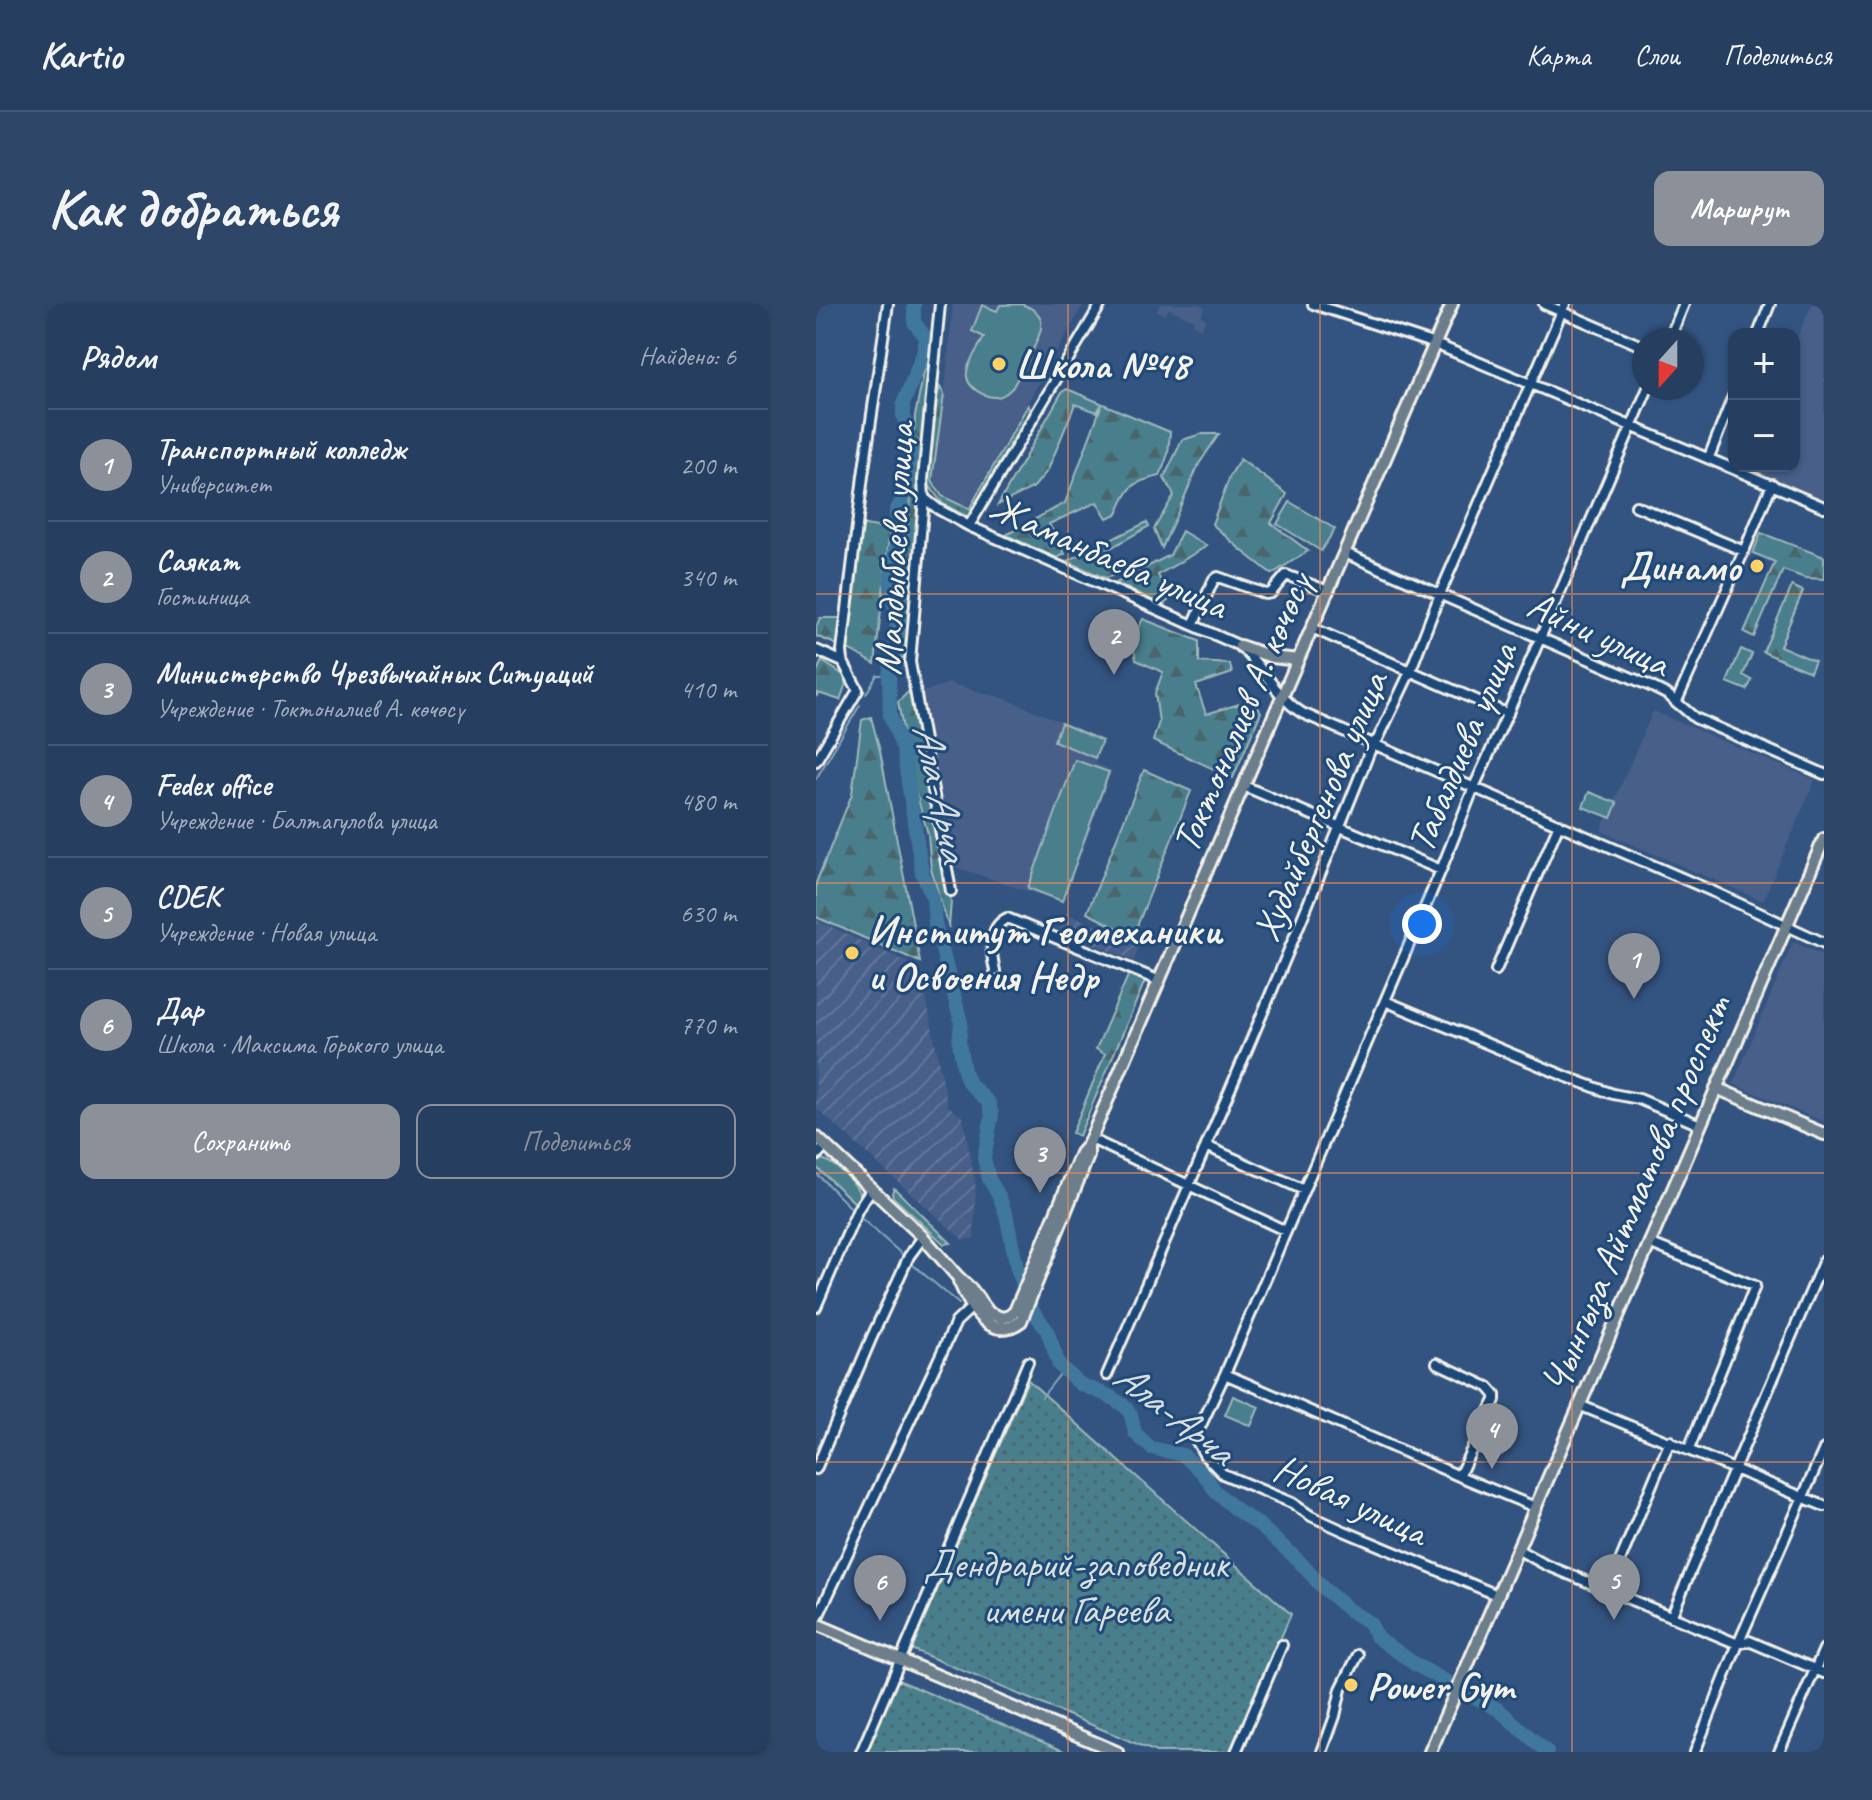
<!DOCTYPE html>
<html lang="ru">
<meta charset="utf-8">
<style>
body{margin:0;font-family:Caveat,sans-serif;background:#2e4667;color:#f1f3f6}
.controls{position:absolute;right:24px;top:24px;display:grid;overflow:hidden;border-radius:16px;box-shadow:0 2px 6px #0004}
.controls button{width:72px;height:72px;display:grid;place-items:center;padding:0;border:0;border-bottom:2px solid #425876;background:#263f61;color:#f1f3f6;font:40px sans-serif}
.compass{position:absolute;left:816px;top:24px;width:72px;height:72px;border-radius:50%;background:#263f61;box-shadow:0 2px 6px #0004;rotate:201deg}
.you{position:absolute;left:606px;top:620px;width:28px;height:28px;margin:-20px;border:6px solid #fff;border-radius:50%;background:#1a73e8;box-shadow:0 0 0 12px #1a73e833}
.badge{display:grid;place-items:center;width:52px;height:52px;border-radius:50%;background:#8c9099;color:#fff;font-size:26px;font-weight:700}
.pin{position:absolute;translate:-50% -66px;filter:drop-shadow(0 2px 4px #0008)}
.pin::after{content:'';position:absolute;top:42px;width:28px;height:24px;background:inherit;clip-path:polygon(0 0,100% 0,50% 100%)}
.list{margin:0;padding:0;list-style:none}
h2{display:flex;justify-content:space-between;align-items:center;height:104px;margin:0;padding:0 32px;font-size:34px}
h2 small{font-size:26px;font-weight:400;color:#a4afbd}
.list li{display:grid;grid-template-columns:52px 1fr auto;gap:24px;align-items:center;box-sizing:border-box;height:112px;padding:0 32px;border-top:2px solid #425876}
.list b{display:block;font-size:30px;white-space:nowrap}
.list p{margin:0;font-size:26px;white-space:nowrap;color:#a4afbd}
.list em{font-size:26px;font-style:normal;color:#a4afbd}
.actions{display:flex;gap:16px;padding:24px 32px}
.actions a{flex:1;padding:18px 0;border:2px solid #8c9099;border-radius:16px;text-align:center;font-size:28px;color:#8c9099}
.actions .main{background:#8c9099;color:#fff}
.map{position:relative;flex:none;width:1008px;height:1448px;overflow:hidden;border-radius:16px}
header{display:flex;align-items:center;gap:48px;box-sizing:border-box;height:112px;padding:0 40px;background:#263f61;border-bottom:2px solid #425876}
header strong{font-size:38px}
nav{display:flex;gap:44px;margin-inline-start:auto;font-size:28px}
.intro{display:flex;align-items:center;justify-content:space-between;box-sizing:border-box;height:192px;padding:0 48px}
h1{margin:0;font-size:56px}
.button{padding:20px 36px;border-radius:16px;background:#8c9099;color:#fff;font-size:28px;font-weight:700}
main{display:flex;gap:48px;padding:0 48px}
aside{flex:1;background:#263f61;border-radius:16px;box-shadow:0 2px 6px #0004}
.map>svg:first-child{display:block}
</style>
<header>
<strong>Kartio</strong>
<nav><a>Карта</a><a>Слои</a><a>Поделиться</a></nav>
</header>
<div class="intro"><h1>Как добраться</h1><a class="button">Маршрут</a></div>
<main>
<aside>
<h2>Рядом<small>Найдено: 6</small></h2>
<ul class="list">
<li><span class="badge">1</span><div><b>Транспортный колледж</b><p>Университет</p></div><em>200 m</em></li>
<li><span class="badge">2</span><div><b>Саякат</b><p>Гостиница</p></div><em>340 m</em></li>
<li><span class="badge">3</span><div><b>Министерство Чрезвычайных Ситуаций</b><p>Учреждение · Токтоналиев А. көчөсү</p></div><em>410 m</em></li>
<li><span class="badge">4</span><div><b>Fedex office</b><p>Учреждение · Балтагулова улица</p></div><em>480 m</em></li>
<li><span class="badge">5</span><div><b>CDEK</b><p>Учреждение · Новая улица</p></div><em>630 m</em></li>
<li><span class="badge">6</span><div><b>Дар</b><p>Школа · Максима Горького улица</p></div><em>770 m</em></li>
</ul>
<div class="actions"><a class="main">Сохранить</a><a>Поделиться</a></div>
</aside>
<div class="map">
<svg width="1008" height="1448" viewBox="0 0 1008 1448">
<defs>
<pattern id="industrial-furrows" width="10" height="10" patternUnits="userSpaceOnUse" patternTransform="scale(2)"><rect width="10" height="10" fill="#465f89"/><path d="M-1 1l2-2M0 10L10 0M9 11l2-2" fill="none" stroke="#61769a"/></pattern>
<pattern id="grass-tufts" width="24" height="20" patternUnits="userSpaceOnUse" patternTransform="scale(2)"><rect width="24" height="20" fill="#4a7e8c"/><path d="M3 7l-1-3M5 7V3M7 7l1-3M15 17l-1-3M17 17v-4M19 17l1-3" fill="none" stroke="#4a666c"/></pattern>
<pattern id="forest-firs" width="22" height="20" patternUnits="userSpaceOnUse" patternTransform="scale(2)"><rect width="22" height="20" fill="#4a7e8c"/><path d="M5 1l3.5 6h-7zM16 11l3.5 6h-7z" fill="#4a666c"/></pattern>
<pattern id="garden-dots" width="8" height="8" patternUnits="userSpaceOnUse" patternTransform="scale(2)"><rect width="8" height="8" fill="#4a7e8c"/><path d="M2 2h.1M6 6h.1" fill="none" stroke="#4a666c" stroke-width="1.8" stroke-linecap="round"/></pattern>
</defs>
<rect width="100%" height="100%" fill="#335481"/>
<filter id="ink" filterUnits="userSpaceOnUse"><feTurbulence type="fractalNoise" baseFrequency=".0125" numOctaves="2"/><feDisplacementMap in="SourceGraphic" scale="16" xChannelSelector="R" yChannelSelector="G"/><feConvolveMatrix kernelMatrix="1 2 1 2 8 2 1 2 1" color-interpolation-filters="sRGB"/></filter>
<g filter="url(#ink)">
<!-- built -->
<path fill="#465f89" d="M137,0H268L152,203L127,190L117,177L127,104Z
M344,0H382L389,3L385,12L390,15L385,25L377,21L378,16L353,5L349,11L341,7Z
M996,0H1008V201L925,165L926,162H978V41Z
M133,379L193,396L288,436L279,459L296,466L247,599L133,561L101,390Z
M837,407L999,476L947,597L785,527Z
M977,638L1008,651V818L917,780Z"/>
<!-- industrial -->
<path fill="url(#industrial-furrows)" d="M250,609L324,640L318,657L243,625Z
M0,616L104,664L132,802L147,813L160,884L158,935L147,936L0,804Z"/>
<!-- grass -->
<path fill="url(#grass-tufts)" stroke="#9fb8ba" stroke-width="2" d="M6,855C18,859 42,879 44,892L40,900L0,863V858Z
M78,884L135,939L128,940L77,893L76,889Z"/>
<!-- forest -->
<path fill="url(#forest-firs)" stroke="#9fb8ba" stroke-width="2" d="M110,58H114L102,175L104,196L95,348L85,355L80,346L85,319L80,286L85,264L94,206L99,112Z
M124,83L128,90L116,177L126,192L153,205L212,101L216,108L154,214L127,200L112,180L118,102Z
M251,85L354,128L352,150L344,172C314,178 313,184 301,210L291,214L281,198L233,220L249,250L241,254L190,231L249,199L286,100L281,108L259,100L232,166L218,183L182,201L246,88Z
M385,130H403L383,160L346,244L338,225L358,191L348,174L366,136Z
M424,155L471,190L455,219L492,247L456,270L424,245L396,220L414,172Z
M331,218L333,222L286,249L299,271L289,274L251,257Z
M37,219L74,225L59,360L34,346L0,332V324L4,314H25Z
M366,227L391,242L342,271L354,295L347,301L300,279L354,251Z
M945,229L1008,253V275L989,274L967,266L938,333L928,328L959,258L937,249Z
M976,282L987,287L964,342L999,357L994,368L947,348Z
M327,315L383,337V358L414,360L416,369L380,381L390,410L437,396L445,408L417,474L337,437L343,418L339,389L347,368L320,356L316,335Z
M925,345L936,350L927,371L936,376L931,386L911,378Z
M6,357L32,374L24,396L2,389L0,393V369Z
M96,384L135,597L133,624L115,565L112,530L96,475L82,398Z
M55,413L64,447L104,658L0,613V579L36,490L46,416Z
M328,466L375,487L317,632L271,609Z
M315,665L331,672L263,832L256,829L289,750L280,745Z"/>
<!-- park -->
<path fill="#4a7e8c" stroke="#9fb8ba" stroke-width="2" d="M205,0C213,3 223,7 225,16C229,30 204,69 197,83C192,88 188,92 181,93C170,94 153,85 151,73C149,61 163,44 168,33L156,27L166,1L181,7L184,1Z
M474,198L519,225L505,247L461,220Z
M245,419L286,437L279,454L238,437Z
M259,456L293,468L246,597L212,584Z
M773,488L801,499L795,514L767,503Z
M417,1092L443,1103L435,1122L409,1111Z
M677,1111L699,1121L686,1151L675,1146L679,1136L669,1131Z"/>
<!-- garden -->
<path fill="url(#garden-dots)" stroke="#9fb8ba" stroke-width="2" d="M212,1076L475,1310L416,1448H340L95,1345Z
M82,1376L250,1448H50Z"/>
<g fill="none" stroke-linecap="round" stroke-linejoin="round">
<!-- stream -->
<path stroke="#88a8bb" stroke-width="2" d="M50,390L61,371H73
M0,475L44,401
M0,869L36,905
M46,915L89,953
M96,960L143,1000
M226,1093L248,1065"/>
<!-- river -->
<path stroke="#40779d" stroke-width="14" d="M98,0V18L110,34L107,50L87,100V111L95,140L92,174L87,194L80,207L81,233L74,277L81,316L78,347L73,371L74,412L87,445L106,569L117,594L119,619L145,718L143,738L148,767L152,778L173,799L176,811L168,854L173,875L183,892L190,910L201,964L216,1006L231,1026L243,1061L264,1080L293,1092L310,1103L315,1111L319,1129L335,1144L367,1151L387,1169L400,1188L423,1208L442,1220L482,1256L507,1284L533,1306L554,1319L561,1333L600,1361L683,1406L731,1448"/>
<defs>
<path id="minor" d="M124,0L107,176L108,194L94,358L135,587
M497,0L619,40L1008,203
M728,0L828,43
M942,30L954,0
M853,36L868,0
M893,153L918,90
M108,194L122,205L153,222L424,342C448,363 459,392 486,409L898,588L1008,639
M820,202L928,247
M153,222L285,0
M529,249L832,381L852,391L879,414L1008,470
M377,321L398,275L402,273L450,290L455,289L470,271L512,287
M496,324L692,410
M0,346L27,358
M860,399L928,247L956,180
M0,457L42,386L27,358L26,347L47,172L72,0
M428,482L625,566
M680,666L743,520
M179,667C175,649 171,624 191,614L344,677
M569,697L751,773L797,790L823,795L884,821
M275,835L470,927
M390,842L488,886
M0,852L9,842
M833,939L939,982L873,1145
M0,1003L42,905L56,884
M621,1059L672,1083L679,1091V1096L643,1172
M409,1070L643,1172L719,1203
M291,1071C382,861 473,652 557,439L562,435L594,368L624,290L749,0
M763,1101L1008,1202
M0,1165L55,1035L93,952L107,933
M701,1245L728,1260L922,1340L933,1337L1008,1369
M792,1286L854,1137
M681,1291L528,1227L495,1212L476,1199L407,1170L389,1152L379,1134L409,1070L625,566L658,483L691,411L832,84
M855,1313L1008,956
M0,1317L140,1018L156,1003
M45,1448L212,1058
M420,1448L466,1341
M506,1448L519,1412L525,1385L542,1351
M879,1448L922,1340L1008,1145
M963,1448L1008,1345"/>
<path id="major" d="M424,342L456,353L482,356
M900,784L1008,830
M0,833L107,933L141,972L155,985L173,1009L186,1014L194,1012L199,1007L265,849L272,841L636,0
M143,977C153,1001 174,1040 205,1017L272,852V841
M0,1320L301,1448
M614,1448L1008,535"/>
</defs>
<!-- minor casing -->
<use href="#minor" stroke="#f4f1e8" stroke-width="14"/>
<!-- major casing -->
<use href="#major" stroke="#f4f1e8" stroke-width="16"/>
<!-- minor -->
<use href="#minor" stroke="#1f4a7a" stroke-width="8"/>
<!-- major -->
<use href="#major" stroke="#6c7d8c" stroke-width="10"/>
</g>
</g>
<!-- grid -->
<path fill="none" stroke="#ec8e59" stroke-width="2" stroke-opacity="0.55" d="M252,0V1448M504,0V1448M756,0V1448M0,290H1008M0,579H1008M0,869H1008M0,1158H1008"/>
<!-- markers -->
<g fill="#ffd166" stroke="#1f4a7a" stroke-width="3">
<circle cx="183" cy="60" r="8"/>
<circle cx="941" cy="262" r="8"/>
<circle cx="36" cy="649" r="8"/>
<circle cx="535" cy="1381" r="8"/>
</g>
<g text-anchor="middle" stroke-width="6" stroke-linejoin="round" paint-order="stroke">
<!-- poi labels -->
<g font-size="40" font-weight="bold" fill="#f4f1e8" stroke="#1f4a7a" text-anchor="start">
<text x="199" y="74">Школа №48</text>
<text x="925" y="276" text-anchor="end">Динамо</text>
<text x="52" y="640">Институт Геомеханики<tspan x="52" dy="46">и Освоения Недр</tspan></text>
<text x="551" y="1395">Power Gym</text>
</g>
<!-- street labels -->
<g font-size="40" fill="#f4f1e8" stroke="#1f4a7a">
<text transform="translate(77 245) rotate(-87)" y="14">Малдыбаева улица</text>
<text transform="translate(293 251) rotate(24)" y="14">Жаманбаева улица</text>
<text transform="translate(783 329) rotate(25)" y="14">Айни улица</text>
<text transform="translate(425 408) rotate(-67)" y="14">Токтоналиев А. көчөсү</text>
<text transform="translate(645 443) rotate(-67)" y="14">Табалдиева улица</text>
<text transform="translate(503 502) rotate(-67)" y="14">Худайбергенова улица</text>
<text transform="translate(819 890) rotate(-67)" y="14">Чынгыза Айтматова проспект</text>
<text transform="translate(535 1195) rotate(25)" y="14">Новая улица</text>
</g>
<!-- park labels -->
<g font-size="40" fill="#dae0da" stroke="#1f4a7a">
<text x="260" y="1273">Дендрарий-заповедник<tspan x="260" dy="46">имени Гареева</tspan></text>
</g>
<!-- water labels -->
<g font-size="42" font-style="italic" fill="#d9dfdd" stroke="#1f4a7a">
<text transform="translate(126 488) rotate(78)" y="15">Ала-Арча</text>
<text transform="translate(359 1108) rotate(38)" y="15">Ала-Арча</text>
</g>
</g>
</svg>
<div class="controls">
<button>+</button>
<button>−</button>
</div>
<svg class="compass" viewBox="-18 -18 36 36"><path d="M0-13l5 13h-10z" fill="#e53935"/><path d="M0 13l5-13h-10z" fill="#a4afbd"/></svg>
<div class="you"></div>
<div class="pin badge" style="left:818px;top:695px">1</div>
<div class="pin badge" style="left:298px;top:371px">2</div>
<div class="pin badge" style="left:224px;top:889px">3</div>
<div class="pin badge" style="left:676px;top:1165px">4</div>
<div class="pin badge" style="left:798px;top:1316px">5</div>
<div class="pin badge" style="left:64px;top:1317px">6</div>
</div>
</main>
